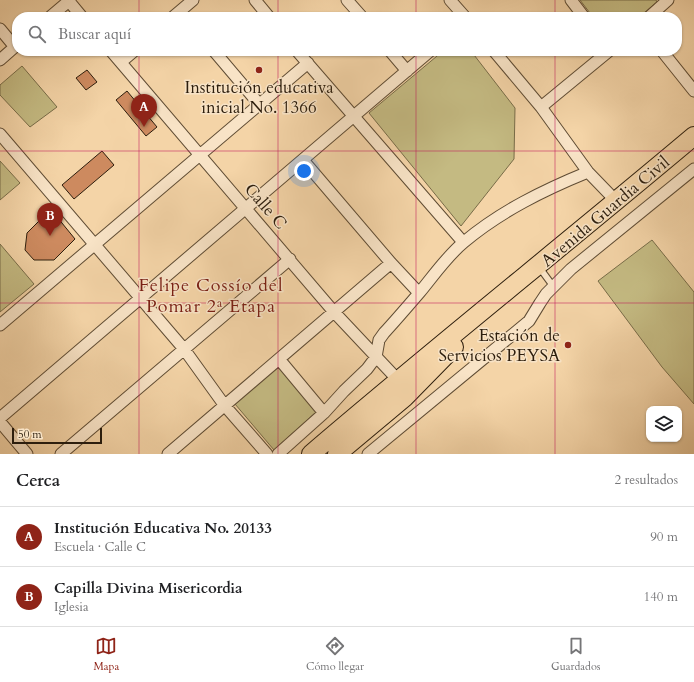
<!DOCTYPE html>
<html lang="es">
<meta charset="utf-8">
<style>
body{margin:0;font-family:Cardo,serif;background:#f2f2f2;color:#202124}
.controls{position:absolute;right:12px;bottom:12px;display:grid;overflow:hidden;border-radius:8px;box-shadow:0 1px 3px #0004}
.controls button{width:36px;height:36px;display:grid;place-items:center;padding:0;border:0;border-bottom:1px solid #e0e0e0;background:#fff;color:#202124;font:20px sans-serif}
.scale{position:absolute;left:12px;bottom:10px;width:90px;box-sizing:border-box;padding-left:4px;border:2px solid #2d1e0d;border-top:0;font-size:11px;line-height:14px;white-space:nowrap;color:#2d1e0d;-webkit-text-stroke:3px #f8e3c6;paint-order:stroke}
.you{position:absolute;left:304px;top:171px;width:14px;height:14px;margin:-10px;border:3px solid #fff;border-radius:50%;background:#1a73e8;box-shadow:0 0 0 6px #1a73e833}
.badge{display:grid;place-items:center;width:26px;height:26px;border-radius:50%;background:#8f2418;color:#fff;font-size:13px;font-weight:700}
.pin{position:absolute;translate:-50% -33px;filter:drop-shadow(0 1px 2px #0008)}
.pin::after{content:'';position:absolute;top:21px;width:14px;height:12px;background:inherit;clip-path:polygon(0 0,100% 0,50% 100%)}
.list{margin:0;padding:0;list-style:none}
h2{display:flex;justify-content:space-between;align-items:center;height:52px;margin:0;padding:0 16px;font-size:17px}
h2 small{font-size:13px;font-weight:400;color:#757577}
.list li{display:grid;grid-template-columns:26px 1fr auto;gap:12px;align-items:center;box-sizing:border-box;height:60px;padding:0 16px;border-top:1px solid #e0e0e0}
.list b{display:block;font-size:15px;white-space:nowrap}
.list p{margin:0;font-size:13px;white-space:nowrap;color:#757577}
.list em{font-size:13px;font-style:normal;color:#757577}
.icon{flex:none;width:22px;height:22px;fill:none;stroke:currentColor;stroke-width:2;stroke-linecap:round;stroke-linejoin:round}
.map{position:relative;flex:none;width:694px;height:454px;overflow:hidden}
.search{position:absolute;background:#fff;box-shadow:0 1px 3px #0004;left:12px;right:12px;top:12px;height:44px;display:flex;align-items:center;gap:10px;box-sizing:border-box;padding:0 14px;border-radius:16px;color:#757577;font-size:15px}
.sheet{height:172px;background:#fff}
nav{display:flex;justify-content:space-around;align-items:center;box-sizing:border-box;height:56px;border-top:1px solid #e0e0e0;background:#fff;font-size:11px;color:#757577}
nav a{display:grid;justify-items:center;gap:2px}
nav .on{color:#8f2418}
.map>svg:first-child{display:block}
</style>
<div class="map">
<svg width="694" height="454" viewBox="0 0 694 454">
<rect width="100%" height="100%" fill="#f4d4a7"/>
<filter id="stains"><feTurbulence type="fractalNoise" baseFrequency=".005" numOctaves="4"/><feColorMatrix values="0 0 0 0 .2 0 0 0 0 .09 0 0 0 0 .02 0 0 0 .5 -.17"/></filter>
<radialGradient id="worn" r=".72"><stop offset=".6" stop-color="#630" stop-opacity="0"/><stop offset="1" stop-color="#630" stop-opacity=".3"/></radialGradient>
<!-- green -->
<path fill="#c4ba82" stroke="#786c48" d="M580,0H656L657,2L639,17H593Z
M443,51H471L515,108L514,159L461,226L369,113Z
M22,66L57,107L30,127L0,95V85Z
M0,161L20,183L0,200Z
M652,240L694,292V404L662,367L598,281Z
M0,244L34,284L0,312Z
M279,366L316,412L274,450L235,404Z"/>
<!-- building -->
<path fill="#cd8a5f" stroke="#2d1e0d" d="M87,70L97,82L86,90L76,78Z
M127,91L157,127L146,136L116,100Z
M102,151L114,165L74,199L62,185Z
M53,212L75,239L54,260H34L25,250L27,233L43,217Z"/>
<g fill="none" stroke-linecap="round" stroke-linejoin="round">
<defs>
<path id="service" d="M539,267L553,286"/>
<path id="minor" d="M68,0L82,17
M255,0L269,17
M347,0L362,17
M450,0L465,17
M571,0L584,17
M50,17L70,0
M173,17L193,0
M649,17L668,0
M0,29L15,47
M111,51L334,312L398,380
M214,51L259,104
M297,51L463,242
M390,51L407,71
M494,51L541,107L588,172L617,202
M662,51L694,91
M0,60L17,45
M121,62L134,51
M541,107L609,51
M0,134L184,349L225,406L267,454
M303,160L391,263L419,293
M0,325L308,63
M279,359L324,413
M0,418L430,51
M0,422L27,454
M61,454L290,259
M168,454L391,263
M278,454L324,413L344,391L367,369L376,357L379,340L384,333C396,320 408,306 420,292C434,275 447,256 464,242C501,211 544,190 588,172
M368,454L529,321L540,303L546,294L571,269L694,169"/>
<path id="trunk" d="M311,454C437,346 567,243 694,136
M337,454L405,397L454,347"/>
</defs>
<!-- service casing -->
<use href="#service" stroke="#5f4c34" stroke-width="8"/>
<!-- minor casing -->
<use href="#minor" stroke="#5f4c34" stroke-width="13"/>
<!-- trunk casing -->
<use href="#trunk" stroke="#2d1e0d" stroke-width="20"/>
<!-- service -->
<use href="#service" stroke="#f8e3c6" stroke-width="5.5"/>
<!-- minor -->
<use href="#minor" stroke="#f8e3c6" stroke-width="11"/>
<!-- trunk -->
<use href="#trunk" stroke="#f4d4a7" stroke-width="18"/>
</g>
<!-- grid -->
<path fill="none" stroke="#c2185b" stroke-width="1" stroke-opacity="0.55" d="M139,0V17M278,0V17M416,0V17M555,0V17M139,51V454M278,51V454M416,51V454M555,51V454M0,151H694M0,303H694"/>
<!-- markers -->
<g fill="#8f2418" stroke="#f8e3c6" stroke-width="1.5">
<circle cx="259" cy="70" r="4"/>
<circle cx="568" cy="345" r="4"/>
</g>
<g text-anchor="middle" stroke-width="3" stroke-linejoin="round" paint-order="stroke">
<!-- poi labels -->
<g font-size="17" fill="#2d1e0d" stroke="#f8e3c6">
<text x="259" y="93">Institución educativa<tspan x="259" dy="20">inicial No. 1366</tspan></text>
<text x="560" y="341" text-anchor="end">Estación de<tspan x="560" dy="20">Servicios PEYSA</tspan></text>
</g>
<!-- street labels -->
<g font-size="17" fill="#2d1e0d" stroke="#f8e3c6">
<text transform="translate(266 206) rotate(49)" y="6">Calle C</text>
<text transform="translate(605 211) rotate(-40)" y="6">Avenida Guardia Civil</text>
</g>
<!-- neighbourhood labels -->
<g font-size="18" letter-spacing="1" fill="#7a1f14" stroke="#f8e3c6">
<text x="211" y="291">Felipe Cossío del<tspan x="211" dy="21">Pomar 2ª Etapa</tspan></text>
</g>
</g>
<rect width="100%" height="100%" filter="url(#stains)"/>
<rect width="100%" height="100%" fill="url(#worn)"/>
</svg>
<div class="controls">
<button><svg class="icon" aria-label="layers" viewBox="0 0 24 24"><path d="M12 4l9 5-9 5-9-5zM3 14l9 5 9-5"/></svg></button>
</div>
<div class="scale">50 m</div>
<div class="you"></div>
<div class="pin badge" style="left:144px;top:127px">A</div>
<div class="pin badge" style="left:50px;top:236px">B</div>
<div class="search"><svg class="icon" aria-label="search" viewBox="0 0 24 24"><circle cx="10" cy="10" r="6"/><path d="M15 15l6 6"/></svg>Buscar aquí</div>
</div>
<section class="sheet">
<h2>Cerca<small>2 resultados</small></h2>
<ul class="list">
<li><span class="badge">A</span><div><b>Institución Educativa No. 20133</b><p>Escuela · Calle C</p></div><em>90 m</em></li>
<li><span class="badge">B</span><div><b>Capilla Divina Misericordia</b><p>Iglesia</p></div><em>140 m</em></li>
</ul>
</section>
<nav>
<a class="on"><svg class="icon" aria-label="map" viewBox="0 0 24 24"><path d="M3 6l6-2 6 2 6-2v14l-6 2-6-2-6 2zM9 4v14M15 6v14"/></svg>Mapa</a>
<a><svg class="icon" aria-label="directions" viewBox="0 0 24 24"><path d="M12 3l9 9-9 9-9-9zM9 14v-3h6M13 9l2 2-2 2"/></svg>Cómo llegar</a>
<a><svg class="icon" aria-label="saved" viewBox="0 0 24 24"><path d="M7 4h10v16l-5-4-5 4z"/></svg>Guardados</a>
</nav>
